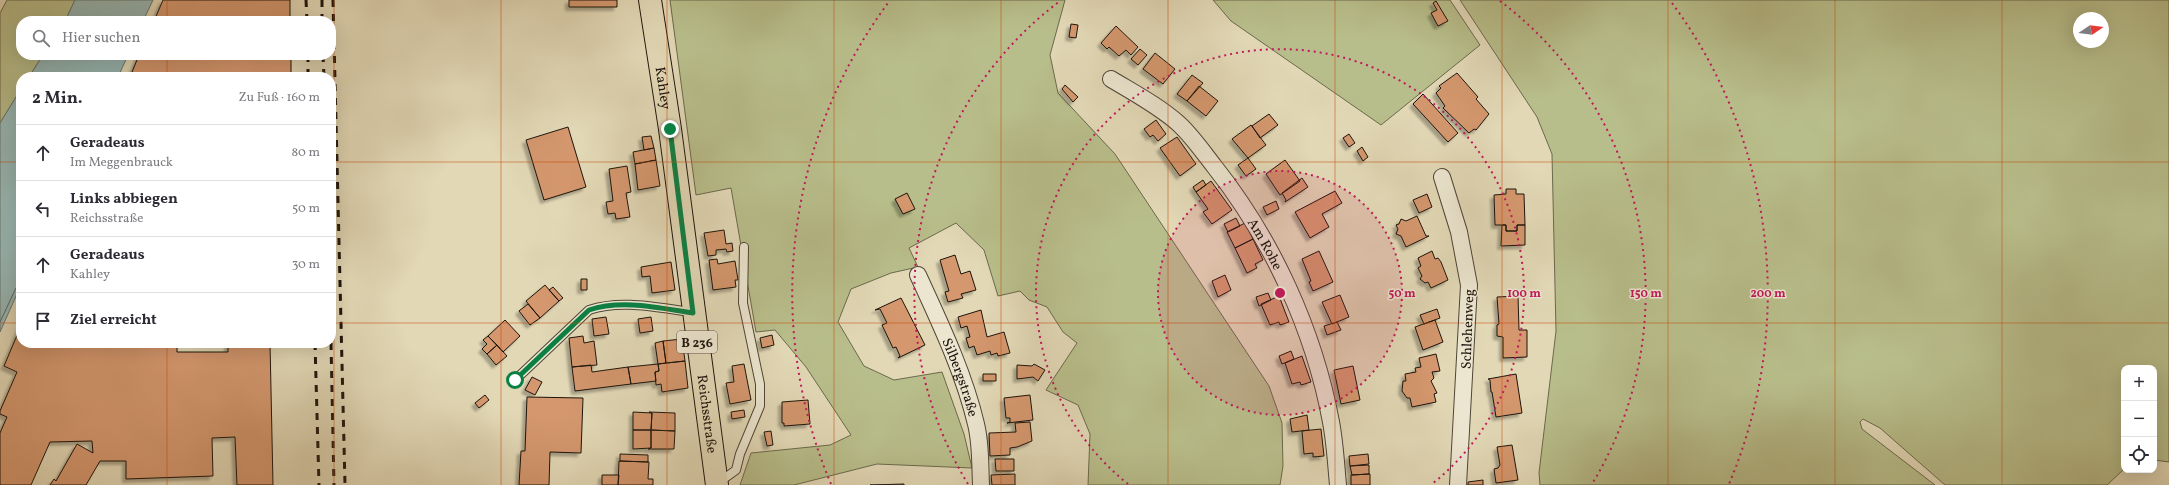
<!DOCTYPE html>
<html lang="de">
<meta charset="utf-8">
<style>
body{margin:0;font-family:Vollkorn,serif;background:#f7f7f7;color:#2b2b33}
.controls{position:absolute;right:12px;bottom:12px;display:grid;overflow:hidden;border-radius:8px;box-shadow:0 4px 16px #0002}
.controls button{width:36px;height:36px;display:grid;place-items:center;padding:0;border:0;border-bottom:1px solid #e1e1e2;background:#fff;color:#2b2b33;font:20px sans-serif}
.compass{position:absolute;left:2073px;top:12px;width:36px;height:36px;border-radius:50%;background:#fff;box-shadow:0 4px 16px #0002;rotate:77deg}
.stop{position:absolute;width:12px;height:12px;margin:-9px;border:3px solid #0b8043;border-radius:50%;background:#fff}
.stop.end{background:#0b8043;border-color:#fff;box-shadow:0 1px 4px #0008}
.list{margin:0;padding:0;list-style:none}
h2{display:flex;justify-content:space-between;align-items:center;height:52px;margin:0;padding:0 16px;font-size:17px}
h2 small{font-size:13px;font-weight:400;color:#7c7c81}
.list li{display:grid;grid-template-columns:26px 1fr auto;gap:12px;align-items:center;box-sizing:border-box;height:56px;padding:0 16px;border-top:1px solid #e1e1e2}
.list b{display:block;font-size:15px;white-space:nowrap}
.list p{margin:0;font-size:13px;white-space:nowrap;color:#7c7c81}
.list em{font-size:13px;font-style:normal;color:#7c7c81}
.icon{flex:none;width:22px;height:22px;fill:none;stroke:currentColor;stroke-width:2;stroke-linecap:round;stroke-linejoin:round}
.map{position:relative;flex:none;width:2169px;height:485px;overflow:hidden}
.search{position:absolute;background:#fff;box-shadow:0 4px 16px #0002;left:16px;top:16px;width:320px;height:44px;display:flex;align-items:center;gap:10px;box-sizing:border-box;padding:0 14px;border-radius:16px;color:#7c7c81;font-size:15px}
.panel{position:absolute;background:#fff;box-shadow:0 4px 16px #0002;left:16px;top:72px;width:320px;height:276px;border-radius:16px}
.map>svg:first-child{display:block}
</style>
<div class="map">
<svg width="2169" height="485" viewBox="0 0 2169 485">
<defs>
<filter id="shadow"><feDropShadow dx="-3.5" dy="3.5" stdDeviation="1" flood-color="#0004"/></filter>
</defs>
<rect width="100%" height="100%" fill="#e2d8b6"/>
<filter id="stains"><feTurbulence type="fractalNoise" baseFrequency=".005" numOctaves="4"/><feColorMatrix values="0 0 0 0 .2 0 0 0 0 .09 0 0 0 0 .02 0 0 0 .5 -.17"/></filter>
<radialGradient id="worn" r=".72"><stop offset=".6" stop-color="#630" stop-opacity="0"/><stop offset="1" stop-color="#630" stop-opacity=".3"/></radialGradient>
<!-- green -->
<path fill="#b8be8b" stroke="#6a694c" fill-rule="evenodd" d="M7,0H75L65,21H21V55H43L29,77H21V89L0,123V13Z
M670,0H1065L1050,55L1058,93L1115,154L1269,386L1282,423L1283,466L1280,485H1088L1090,434L1078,405L1046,390L1077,343L1063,332L1047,307L1029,300L1020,291L998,296L984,250L956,223L909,248L918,267L891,273L851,289L838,322L864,366L894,380L942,372L964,434L972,468L877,464L794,485H740L751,453L830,445L851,435L806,367L775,330L756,332L731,188L696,195Z
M1213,0H1450L1480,45L1381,125L1231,21Z
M1460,0H2169V462L2154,460V368H2124V469L2107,485H1945L1880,428L1863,419L1860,422L1862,429L1935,485H1540L1539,473L1556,331L1552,154L1537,117ZM2079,18H2103V42H2079Z"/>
<!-- water -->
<path fill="#97b8b6" stroke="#667672" d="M75,0H153L143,21H65Z
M43,55H128L118,77H29Z
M21,89V285L0,332V123Z"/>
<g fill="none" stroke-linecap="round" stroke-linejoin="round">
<!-- shore -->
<path stroke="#5a6662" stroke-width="1" d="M0,322L16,288L21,285"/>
</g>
<!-- building -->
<path fill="#d4976e" stroke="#1d140d" filter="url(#shadow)" d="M163,0H290V21H154Z
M569,0H617V7H569Z
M1436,1L1448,21L1438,26L1431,13L1437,10L1433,3Z
M1071,24L1078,25L1076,38L1069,37Z
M1116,26L1138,47L1131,55L1126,50L1119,56L1109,47L1107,49L1101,43Z
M1140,49L1147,55L1138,65L1131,59Z
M1155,53L1175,69L1163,84L1143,69Z
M139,55H291V77H130Z
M1457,73L1478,97L1476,99L1489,114L1476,130L1474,129L1469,133L1443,108L1445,106L1436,93L1441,88L1439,86Z
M1192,75L1203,83L1187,101L1177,94Z
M1065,85L1078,97L1073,102L1062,89Z
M1199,86L1218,101L1206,116L1187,101Z
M1423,94L1458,133L1448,142L1413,104Z
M1269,114L1278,125L1260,138L1252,126Z
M1156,120L1166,134L1158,141L1153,135L1150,137L1144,129Z
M1251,125L1266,145L1248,158L1232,139Z
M568,127L586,187L544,200L526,140Z
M1349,134L1355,143L1349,147L1343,138Z
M651,136L654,148L644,150L642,137Z
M1177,137L1196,164L1180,176L1160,148Z
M1362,147L1368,157L1363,161L1357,151Z
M654,148L656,160L635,164L633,152Z
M1248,158L1256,169L1246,176L1238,165Z
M656,160L660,186L638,190L635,164Z
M1285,160L1300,181L1280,195L1266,174Z
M627,166L631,192L626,193L630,217L616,219L615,213L608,214L606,202L613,201L609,169Z
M1302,178L1308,187L1285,202L1286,200L1282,193Z
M1203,180L1206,185L1196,192L1193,187Z
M1211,181L1232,210L1212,224L1203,212L1208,209L1196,192Z
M1506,189H1516V194H1524L1525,225H1517V231H1506V225H1495L1494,195L1506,194Z
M1335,191L1342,203L1322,214L1329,227L1310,238L1295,212Z
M907,193L915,209L903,214L895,199Z
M1427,194L1432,207L1419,213L1413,200Z
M1276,201L1279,209L1267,215L1263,207Z
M1417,216L1426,236H1429L1406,247L1401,236L1396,234L1398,229L1396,225L1399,224L1401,219L1406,221Z
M1236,218L1240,226L1228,232L1224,224Z
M1245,223L1253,239L1235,248L1227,232Z
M1502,225H1506V231H1517V225H1525V245L1501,246Z
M724,230L726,244L732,243L733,251L727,252L726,249L716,250V255L708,256L704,233Z
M1253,239L1263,260L1255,264L1257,268L1247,273L1235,248Z
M1319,251L1333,282L1313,291L1309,282L1311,281L1302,259Z
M1432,251L1435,259L1438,258L1441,262L1448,280L1431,288L1428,282L1425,283L1420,279L1422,276L1418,268L1421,266L1418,258Z
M955,255L961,274L970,271L976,290L961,294L963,298L948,302L945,292L949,291L940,260Z
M717,259L718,264L735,261L738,280H735L736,287L713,290L709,260Z
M671,262L675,290L652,293L650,276L642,277L641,267Z
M1225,275L1231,290L1218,297L1212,281Z
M581,279H587V290H581Z
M545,285L559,301L540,318L526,301Z
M553,287L563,298L559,301L549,290Z
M1268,293L1271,300L1259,306L1256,297Z
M1340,295L1349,317L1332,324L1322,302Z
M1279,296L1289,322L1280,325L1279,322L1270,325L1261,304Z
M1518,296L1519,330H1527V357L1503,358V337L1497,336V325L1499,324L1497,297Z
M901,298L925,345L898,358L900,356L896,347L893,348L882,325L887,323L880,309L875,310Z
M528,304L540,318L530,325L519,311Z
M1437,309L1440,318L1424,324L1420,315Z
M981,310L987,337L1004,332L1010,353L998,356L997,353L991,355L990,351L977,355L974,346L969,348L966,338L970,337L967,326L961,328L958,317Z
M606,317L609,334L594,336L592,319Z
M651,317L653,331L640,333L638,319Z
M505,320L520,336L503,352L488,336Z
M1435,320L1443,342L1423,350L1415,327Z
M1337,322L1341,330L1327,335L1324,326Z
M21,326V343H177V352H228V343H270L273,485H237L235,437L212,438L213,476L126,479V461H100L86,485H50L54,479L56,481L77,444L93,453L92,441L50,442L31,485H0V433L7,417L0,414V411L17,372L4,366Z
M772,335L774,345L762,348L760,338Z
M488,336L497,345L487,354L482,349L487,344L483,340Z
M583,336L584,343L594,341L597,365L572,367L569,338Z
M682,339L685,361L666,363L663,341Z
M663,341L666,363L658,364L655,343Z
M497,345L507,356L496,365L487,354Z
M1291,351L1294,359L1282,364L1279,356Z
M1436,354L1440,371L1432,372L1434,378L1431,381L1437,393L1434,394L1436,402L1412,407L1410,398H1407L1402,391L1403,381H1406L1405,374L1416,372L1415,368L1421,367L1419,358Z
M1302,356L1311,382L1301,385L1300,382L1292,384L1285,363Z
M685,361L688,388L662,392L661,384L656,385L655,372L659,371L658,364Z
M658,364L659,371L655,372L656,381L631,384L628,367Z
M744,364L751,400L730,404L726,383L734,382L732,366Z
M1034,364L1045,370L1038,381L1033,377L1017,379V365L1032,366Z
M591,365L592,372L628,367L631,384L575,391L572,367Z
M1353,366L1360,400L1341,404L1334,370Z
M983,374H996V381H983Z
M1516,374L1522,413L1496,417L1492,392H1491L1490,380L1488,379Z
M532,377L542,382L535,395L525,390Z
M485,395L489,400L479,408L475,403Z
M1030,395L1033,420L1007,423L1010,422V418H1006L1004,398Z
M527,397L583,398L581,453L550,452L549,485H519L521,451H525Z
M808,400L810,424L784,426V423H782V402Z
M744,410L745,417L732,419L731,412Z
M633,412L652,413L651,430H633Z
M649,412L675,413V431L651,430L652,413Z
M1307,415L1309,430L1292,432L1290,419Z
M1030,422L1032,441L1017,447L1010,448V455L990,456L989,433L1016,432L1015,423Z
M1321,429L1324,456L1313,457V453L1304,454L1302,431Z
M633,430H651V448L633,449Z
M651,430L675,431L674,449H648L651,448Z
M771,431L773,445L767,446L764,432Z
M1512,445L1518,480L1496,483L1494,469L1498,468L1500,465L1497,447Z
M620,454L648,455V462L620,461Z
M1368,454L1369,464L1350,466L1349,456Z
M995,459H1014V471H996Z
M619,461L649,462L648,479H653V485H618Z
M1369,465V474L1352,475L1350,466Z
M1015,474V485H992L991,475Z
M1370,474V485H1351V475Z
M602,475H619L618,485H602Z
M1483,480V485H1468V482Z
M904,484V485H870Z"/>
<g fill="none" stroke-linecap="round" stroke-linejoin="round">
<defs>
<path id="service" d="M515,380L589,310C622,299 658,308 692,312
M718,483L736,470L740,454L760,406V384L743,303L744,247"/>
<g id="minor">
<path id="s1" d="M1111,79C1134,93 1159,106 1179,124C1192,136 1203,152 1214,166C1272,239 1314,330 1331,422C1335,443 1336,464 1338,485"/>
<path d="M1442,177L1459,232L1469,285L1458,485"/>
<path id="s2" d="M918,275C940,323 964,373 976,424C981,444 980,465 981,485"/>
</g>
<g id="primary">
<path id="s3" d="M650,0L670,129L717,485"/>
</g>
</defs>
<!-- service casing -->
<use href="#service" stroke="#4e4537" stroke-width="10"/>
<!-- minor casing -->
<use href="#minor" stroke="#4e4537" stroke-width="18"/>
<!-- primary casing -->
<use href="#primary" stroke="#1d140d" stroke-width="24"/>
<!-- service -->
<use href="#service" stroke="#ece6d0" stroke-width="8"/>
<!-- minor -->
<use href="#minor" stroke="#ece6d0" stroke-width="16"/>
<!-- primary -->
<use href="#primary" stroke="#e2d8b6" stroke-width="22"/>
<!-- rail -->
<path stroke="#1d140d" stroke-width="3" stroke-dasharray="7 7" stroke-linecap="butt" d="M306,0L307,21
M322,0V21
M333,0L345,485
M308,55V77
M323,55L324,77
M315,343L319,485
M331,343L334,485"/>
</g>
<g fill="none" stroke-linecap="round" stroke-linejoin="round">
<!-- route -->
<path stroke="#0b8043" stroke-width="5" d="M515,380L589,310C622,299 659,308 693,313L670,129"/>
</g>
<!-- grid -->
<path fill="none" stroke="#ca4f0c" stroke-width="1" stroke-opacity="0.55" d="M167,0V21M334,0V485M501,0V485M667,0V485M834,0V485M1001,0V485M1168,0V485M1335,0V485M1502,0V485M1668,0V485M1835,0V485M2002,0V485M167,55V77M0,162H21M331,162H2169M0,323H21M331,323H2169M167,343V485"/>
<!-- distance rings -->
<circle cx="1280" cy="293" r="122" fill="#c2185b" fill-opacity=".12"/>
<g fill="none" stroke="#c2185b" stroke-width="2" stroke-dasharray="2 4">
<circle cx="1280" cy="293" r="122"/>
<path d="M1128 484A244 244 0 1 1 1432 484"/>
<path d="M968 484A366 366 0 0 1 1060 1M1500 1A366 366 0 0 1 1592 484"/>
<path d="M831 484A488 488 0 0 1 888 3M1672 3A488 488 0 0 1 1729 484"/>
</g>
<g text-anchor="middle" stroke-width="3" stroke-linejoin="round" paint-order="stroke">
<!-- shield labels -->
<rect fill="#ece6d0" stroke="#5b5348" stroke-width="1" x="677" y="331" width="40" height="22" rx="3"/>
<g font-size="13" font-weight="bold" fill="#1d140d">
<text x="697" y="347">B 236</text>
</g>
<!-- street labels -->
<g font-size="14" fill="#1d140d" stroke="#ece6d0">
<text dy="5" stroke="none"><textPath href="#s3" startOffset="89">Kahley</textPath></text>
<text dy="5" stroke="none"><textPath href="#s1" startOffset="230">Am Rohe</textPath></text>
<text transform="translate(1467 329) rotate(-88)" y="5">Schlehenweg</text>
<text dy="5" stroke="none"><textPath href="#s2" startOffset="111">Silbergstraße</textPath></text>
<text dy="5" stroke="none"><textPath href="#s3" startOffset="418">Reichsstraße</textPath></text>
</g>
</g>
<circle cx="1280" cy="293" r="6" fill="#c2185b" stroke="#ece6d0" stroke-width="2"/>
<g font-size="12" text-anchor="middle" font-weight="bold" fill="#c2185b" stroke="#ece6d0" stroke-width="3" stroke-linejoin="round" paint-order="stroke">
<text x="1402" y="297">50 m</text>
<text x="1524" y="297">100 m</text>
<text x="1646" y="297">150 m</text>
<text x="1768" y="297">200 m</text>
</g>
<rect width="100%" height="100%" filter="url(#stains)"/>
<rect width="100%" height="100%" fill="url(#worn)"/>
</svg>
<div class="controls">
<button>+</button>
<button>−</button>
<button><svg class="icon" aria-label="locate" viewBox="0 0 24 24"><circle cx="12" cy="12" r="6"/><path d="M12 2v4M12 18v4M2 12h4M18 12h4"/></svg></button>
</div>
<svg class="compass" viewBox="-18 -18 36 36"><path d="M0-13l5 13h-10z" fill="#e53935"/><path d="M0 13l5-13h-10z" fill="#7c7c81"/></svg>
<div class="stop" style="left:515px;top:380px"></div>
<div class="stop end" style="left:670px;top:129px"></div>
<div class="search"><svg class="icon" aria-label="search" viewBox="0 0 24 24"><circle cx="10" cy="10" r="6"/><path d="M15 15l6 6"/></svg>Hier suchen</div>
<section class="panel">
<h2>2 Min.<small>Zu Fuß · 160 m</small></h2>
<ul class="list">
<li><svg class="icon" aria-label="ahead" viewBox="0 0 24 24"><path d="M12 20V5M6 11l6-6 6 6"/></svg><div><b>Geradeaus</b><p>Im Meggenbrauck</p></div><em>80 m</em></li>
<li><svg class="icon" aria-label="left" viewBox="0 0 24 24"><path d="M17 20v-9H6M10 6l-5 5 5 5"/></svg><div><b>Links abbiegen</b><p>Reichsstraße</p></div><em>50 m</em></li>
<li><svg class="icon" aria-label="ahead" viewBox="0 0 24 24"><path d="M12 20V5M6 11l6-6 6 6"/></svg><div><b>Geradeaus</b><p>Kahley</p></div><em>30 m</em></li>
<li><svg class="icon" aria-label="arrive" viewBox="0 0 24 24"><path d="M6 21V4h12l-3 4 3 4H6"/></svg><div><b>Ziel erreicht</b></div></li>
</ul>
</section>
</div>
